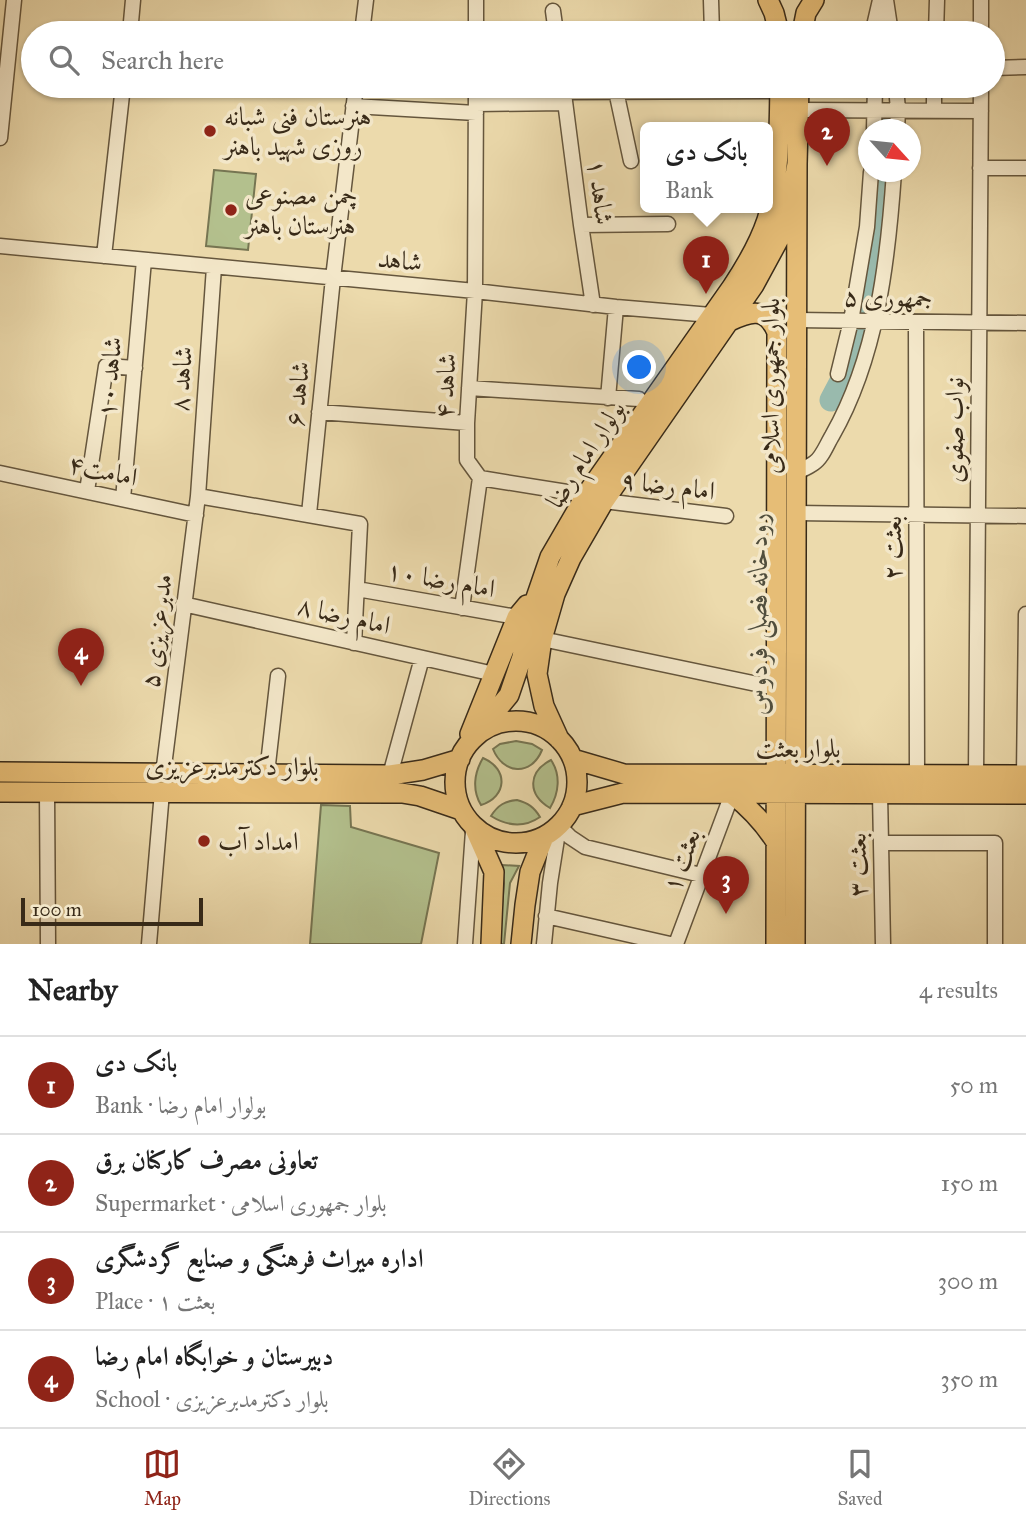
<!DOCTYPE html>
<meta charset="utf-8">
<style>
body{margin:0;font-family:"IM FELL Great Primer",Amiri,serif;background:#f6f6f6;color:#222}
.compass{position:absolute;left:858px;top:119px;width:63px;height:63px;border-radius:50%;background:#fff;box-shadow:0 2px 5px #0004;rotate:117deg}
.scale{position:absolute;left:21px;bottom:18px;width:182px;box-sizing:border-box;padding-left:7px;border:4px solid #382a18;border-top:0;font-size:19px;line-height:24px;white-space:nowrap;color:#382a18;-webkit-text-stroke:5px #f3e7c9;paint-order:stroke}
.you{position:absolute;left:640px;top:368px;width:24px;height:24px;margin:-18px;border:5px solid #fff;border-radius:50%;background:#1a73e8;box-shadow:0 0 0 10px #1a73e833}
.badge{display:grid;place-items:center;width:46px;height:46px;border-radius:50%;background:#8f2418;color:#fff;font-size:23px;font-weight:700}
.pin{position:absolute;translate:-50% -58px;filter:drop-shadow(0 2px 4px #0008)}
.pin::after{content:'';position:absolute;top:37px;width:24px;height:21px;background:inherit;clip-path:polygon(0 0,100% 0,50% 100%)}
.popup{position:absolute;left:640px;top:122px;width:133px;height:91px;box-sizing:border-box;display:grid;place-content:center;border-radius:10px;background:#fff;filter:drop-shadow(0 2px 5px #0005);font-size:23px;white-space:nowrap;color:#767676}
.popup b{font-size:26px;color:#222}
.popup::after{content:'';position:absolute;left:50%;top:100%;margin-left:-14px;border:14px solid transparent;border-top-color:#fff}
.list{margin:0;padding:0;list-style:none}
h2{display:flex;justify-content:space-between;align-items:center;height:91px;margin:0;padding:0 28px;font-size:30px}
h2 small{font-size:23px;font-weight:400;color:#767676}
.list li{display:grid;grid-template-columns:46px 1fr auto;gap:21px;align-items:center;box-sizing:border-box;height:98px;padding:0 28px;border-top:2px solid #e0e0e0}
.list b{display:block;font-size:26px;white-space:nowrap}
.list p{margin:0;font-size:23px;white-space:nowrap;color:#767676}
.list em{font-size:23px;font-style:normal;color:#767676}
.icon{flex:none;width:38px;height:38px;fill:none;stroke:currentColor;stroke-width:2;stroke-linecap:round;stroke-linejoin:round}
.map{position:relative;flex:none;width:1026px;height:944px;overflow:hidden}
.search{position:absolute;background:#fff;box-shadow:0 2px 5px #0004;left:21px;right:21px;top:21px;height:77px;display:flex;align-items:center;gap:18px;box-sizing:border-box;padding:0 24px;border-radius:38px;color:#767676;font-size:26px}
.sheet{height:483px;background:#fff}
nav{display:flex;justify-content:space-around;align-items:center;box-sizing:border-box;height:98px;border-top:2px solid #e0e0e0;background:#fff;font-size:19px;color:#767676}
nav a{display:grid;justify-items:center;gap:4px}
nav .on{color:#8f2418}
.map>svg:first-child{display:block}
</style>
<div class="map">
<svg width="1026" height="944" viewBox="0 0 1026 944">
<rect width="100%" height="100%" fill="#ecdaac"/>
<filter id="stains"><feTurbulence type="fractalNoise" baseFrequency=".00286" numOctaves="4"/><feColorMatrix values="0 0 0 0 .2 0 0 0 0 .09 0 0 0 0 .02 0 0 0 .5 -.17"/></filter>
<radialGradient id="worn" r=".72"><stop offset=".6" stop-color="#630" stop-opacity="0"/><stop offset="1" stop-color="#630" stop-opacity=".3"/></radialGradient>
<!-- green -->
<path fill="#b3c08d" stroke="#767552" stroke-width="2" d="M214,170L256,174L248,250L206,246Z
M516,741L532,744L542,750C531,777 503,774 493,749L500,744Z
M483,758C509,769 507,797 481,805C472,790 474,773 483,758Z
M551,760C561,775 559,793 550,808C527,794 528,772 551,760Z
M517,800C528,803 534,807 540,817C524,828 507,826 491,816C498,805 505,801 517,800Z
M321,805L350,806L351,827L439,853L421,944H310Z
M502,865L519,866L510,883L504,944H499L504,883Z"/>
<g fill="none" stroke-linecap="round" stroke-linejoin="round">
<!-- river -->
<path stroke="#99baad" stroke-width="23" d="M888,130L889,115
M864,309L880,227L884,172
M831,400L851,362L861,332"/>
<defs>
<path id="minor" d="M476,0V33
M711,0L712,33
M886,0L891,33
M553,11L556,33
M130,33L133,0
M362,33L366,0
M874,33V26L880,0
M936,33L937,0
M981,33V0
M993,68L1026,67
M476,86L475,291L467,423V460L480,478
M563,86L581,225L593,305
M896,86L898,110L897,130
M616,91L631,161
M564,92L780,91
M476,104L565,103
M353,106L476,113
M799,110L981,111
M934,111V86
M874,130L875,86
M0,138L14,0
M980,168H1026
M581,225L668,224
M0,246L475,291L616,307L711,315
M104,256L123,86
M797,320L1026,323
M916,322L917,774
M838,374L851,321L867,227L871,172
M469,388L639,399
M608,398L616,307
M319,412L467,423
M0,473L196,515
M795,473C801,470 809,467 814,463C822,458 827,444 832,436C877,357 888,261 894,172
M480,478L586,495
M87,491L106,366L135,368
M198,496L360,524L354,643
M123,499L144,260
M604,501L726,516
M796,513L1026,516
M309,514L333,278L356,86
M357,589L517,617
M183,604L494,674
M462,608L480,478
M542,639L776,688
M267,773L278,676
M163,774L198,496L214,267
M390,775L422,658
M976,775L981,86
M1024,775L1026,614
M47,792L48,944
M880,794L883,944
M559,826L570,837L585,847L701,875
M881,843H995V944
M546,916L670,944
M149,944L162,792
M465,944L473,831
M544,944L550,883L559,826
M676,944L732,794"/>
<path id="major" d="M768,0L774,13L779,33
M802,33L806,13L814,0
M730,321C751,311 766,307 777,332L776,944
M455 782a61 61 0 1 1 122 0a61 61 0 1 1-122 0Z
M470,734L517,617L527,605
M473,739L509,695L522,657L528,621L550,557L586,495L732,287C746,266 759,244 767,220C780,180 779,127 780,86
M559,739L544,706L537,674L542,639L555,594L571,558L604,501L754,285L780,237L789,210L797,164L799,86
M573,759L624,774L1026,775
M0,772L390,775L423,770L460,759
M0,792L402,793L420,796L461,810
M732,794C750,808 764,823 776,842
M572,806L623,793L1026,794
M474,827L494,872L491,944
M521,944L525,905L530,872L544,837
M795,944L797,164"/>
</defs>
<!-- minor casing -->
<use href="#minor" stroke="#65563d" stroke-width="17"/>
<!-- major casing -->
<use href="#major" stroke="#382a18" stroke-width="22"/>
<!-- minor -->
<use href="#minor" stroke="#f3e7c9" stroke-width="14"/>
<!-- major -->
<use href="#major" stroke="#e6bd76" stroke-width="19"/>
</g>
<!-- markers -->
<g fill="#8f2418" stroke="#f3e7c9" stroke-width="2.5">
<circle cx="210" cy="131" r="7"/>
<circle cx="231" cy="210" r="7"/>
<circle cx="204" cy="841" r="7"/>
</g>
<g text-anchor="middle" stroke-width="7" stroke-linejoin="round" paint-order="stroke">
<!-- poi labels -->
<g font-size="26" fill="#382a18" stroke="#f3e7c9" text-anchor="start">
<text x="224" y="125">هنرستان فنی شبانه‌<tspan x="224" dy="30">روزی شهید باهنر</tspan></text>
<text x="245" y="204">چمن مصنوعی<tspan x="245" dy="30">هنرستان باهنر</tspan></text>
<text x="218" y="850">امداد آب</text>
</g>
<!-- street labels -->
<g font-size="26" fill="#382a18" stroke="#f3e7c9">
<text transform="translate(601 192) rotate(83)" y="9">شاهد ۱</text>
<text transform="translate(400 260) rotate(5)" y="9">شاهد</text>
<text transform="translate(888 297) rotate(1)" y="9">جمهوری ۵</text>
<text transform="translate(109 377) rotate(-85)" y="9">شاهد ۱۰</text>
<text transform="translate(181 379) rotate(-86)" y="9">شاهد ۸</text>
<text transform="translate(445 386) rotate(-87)" y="9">شاهد ۴</text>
<text transform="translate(770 386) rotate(-90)" y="9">بلوار جمهوری اسلامی</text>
<text transform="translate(297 394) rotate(-84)" y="9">شاهد ۶</text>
<text transform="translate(954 430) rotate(-90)" y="9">نواب صفوی</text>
<text transform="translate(585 454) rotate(-57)" y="9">بولوار امام رضا</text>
<text transform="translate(103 470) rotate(12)" y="9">امامت۴</text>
<text transform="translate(668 485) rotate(7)" y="9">امام رضا ۹</text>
<text transform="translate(892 548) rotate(-90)" y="9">بعثت ۲</text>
<text transform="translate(441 579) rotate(10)" y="9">امام رضا ۱۰</text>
<text transform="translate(344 615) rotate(13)" y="9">امام رضا ۸</text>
<text transform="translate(156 631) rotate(-83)" y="9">مدبرعزیزی ۵</text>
<text x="798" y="757">بلوار بعثت</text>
<text x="232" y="775">بلوار دکترمدبرعزیزی</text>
<text transform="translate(681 860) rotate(-70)" y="9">بعثت ۱</text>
<text transform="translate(857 865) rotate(-91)" y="9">بعثت ۳</text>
</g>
<!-- water labels -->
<g font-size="28" font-style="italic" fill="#504e3d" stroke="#f3e7c9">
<text transform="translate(757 614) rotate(-90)" y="10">رودخانه فصلی فردوس</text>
</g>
</g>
<rect width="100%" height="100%" filter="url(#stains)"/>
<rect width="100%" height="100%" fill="url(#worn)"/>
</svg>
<svg class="compass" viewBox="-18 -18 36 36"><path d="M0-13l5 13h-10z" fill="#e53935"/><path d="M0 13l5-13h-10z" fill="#767676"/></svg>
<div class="scale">100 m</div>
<div class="you"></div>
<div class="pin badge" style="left:706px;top:294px">1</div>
<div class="popup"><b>بانک دی</b>Bank</div>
<div class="pin badge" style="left:827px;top:166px">2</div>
<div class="pin badge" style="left:726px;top:914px">3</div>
<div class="pin badge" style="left:81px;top:686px">4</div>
<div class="search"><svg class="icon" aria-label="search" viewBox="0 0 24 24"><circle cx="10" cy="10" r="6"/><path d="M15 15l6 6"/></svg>Search here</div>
</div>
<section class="sheet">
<h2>Nearby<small>4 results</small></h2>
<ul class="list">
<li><span class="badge">1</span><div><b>بانک دی</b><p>Bank · بولوار امام رضا</p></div><em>50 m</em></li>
<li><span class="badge">2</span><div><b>تعاونی مصرف کارکنان برق</b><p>Supermarket · بلوار جمهوری اسلامی</p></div><em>150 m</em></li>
<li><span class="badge">3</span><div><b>اداره میراث فرهنگی و صنایع گردشگری</b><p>Place · بعثت ۱</p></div><em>300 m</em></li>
<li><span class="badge">4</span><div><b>دبیرستان و خوابگاه امام رضا</b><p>School · بلوار دکترمدبرعزیزی</p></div><em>350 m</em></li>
</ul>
</section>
<nav>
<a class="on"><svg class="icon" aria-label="map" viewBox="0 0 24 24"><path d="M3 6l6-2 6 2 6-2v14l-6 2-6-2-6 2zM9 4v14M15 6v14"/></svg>Map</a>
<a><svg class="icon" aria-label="directions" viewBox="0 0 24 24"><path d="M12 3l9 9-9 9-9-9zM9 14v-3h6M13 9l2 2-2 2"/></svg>Directions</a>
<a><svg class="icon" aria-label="saved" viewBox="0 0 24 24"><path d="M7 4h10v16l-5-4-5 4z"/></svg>Saved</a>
</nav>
